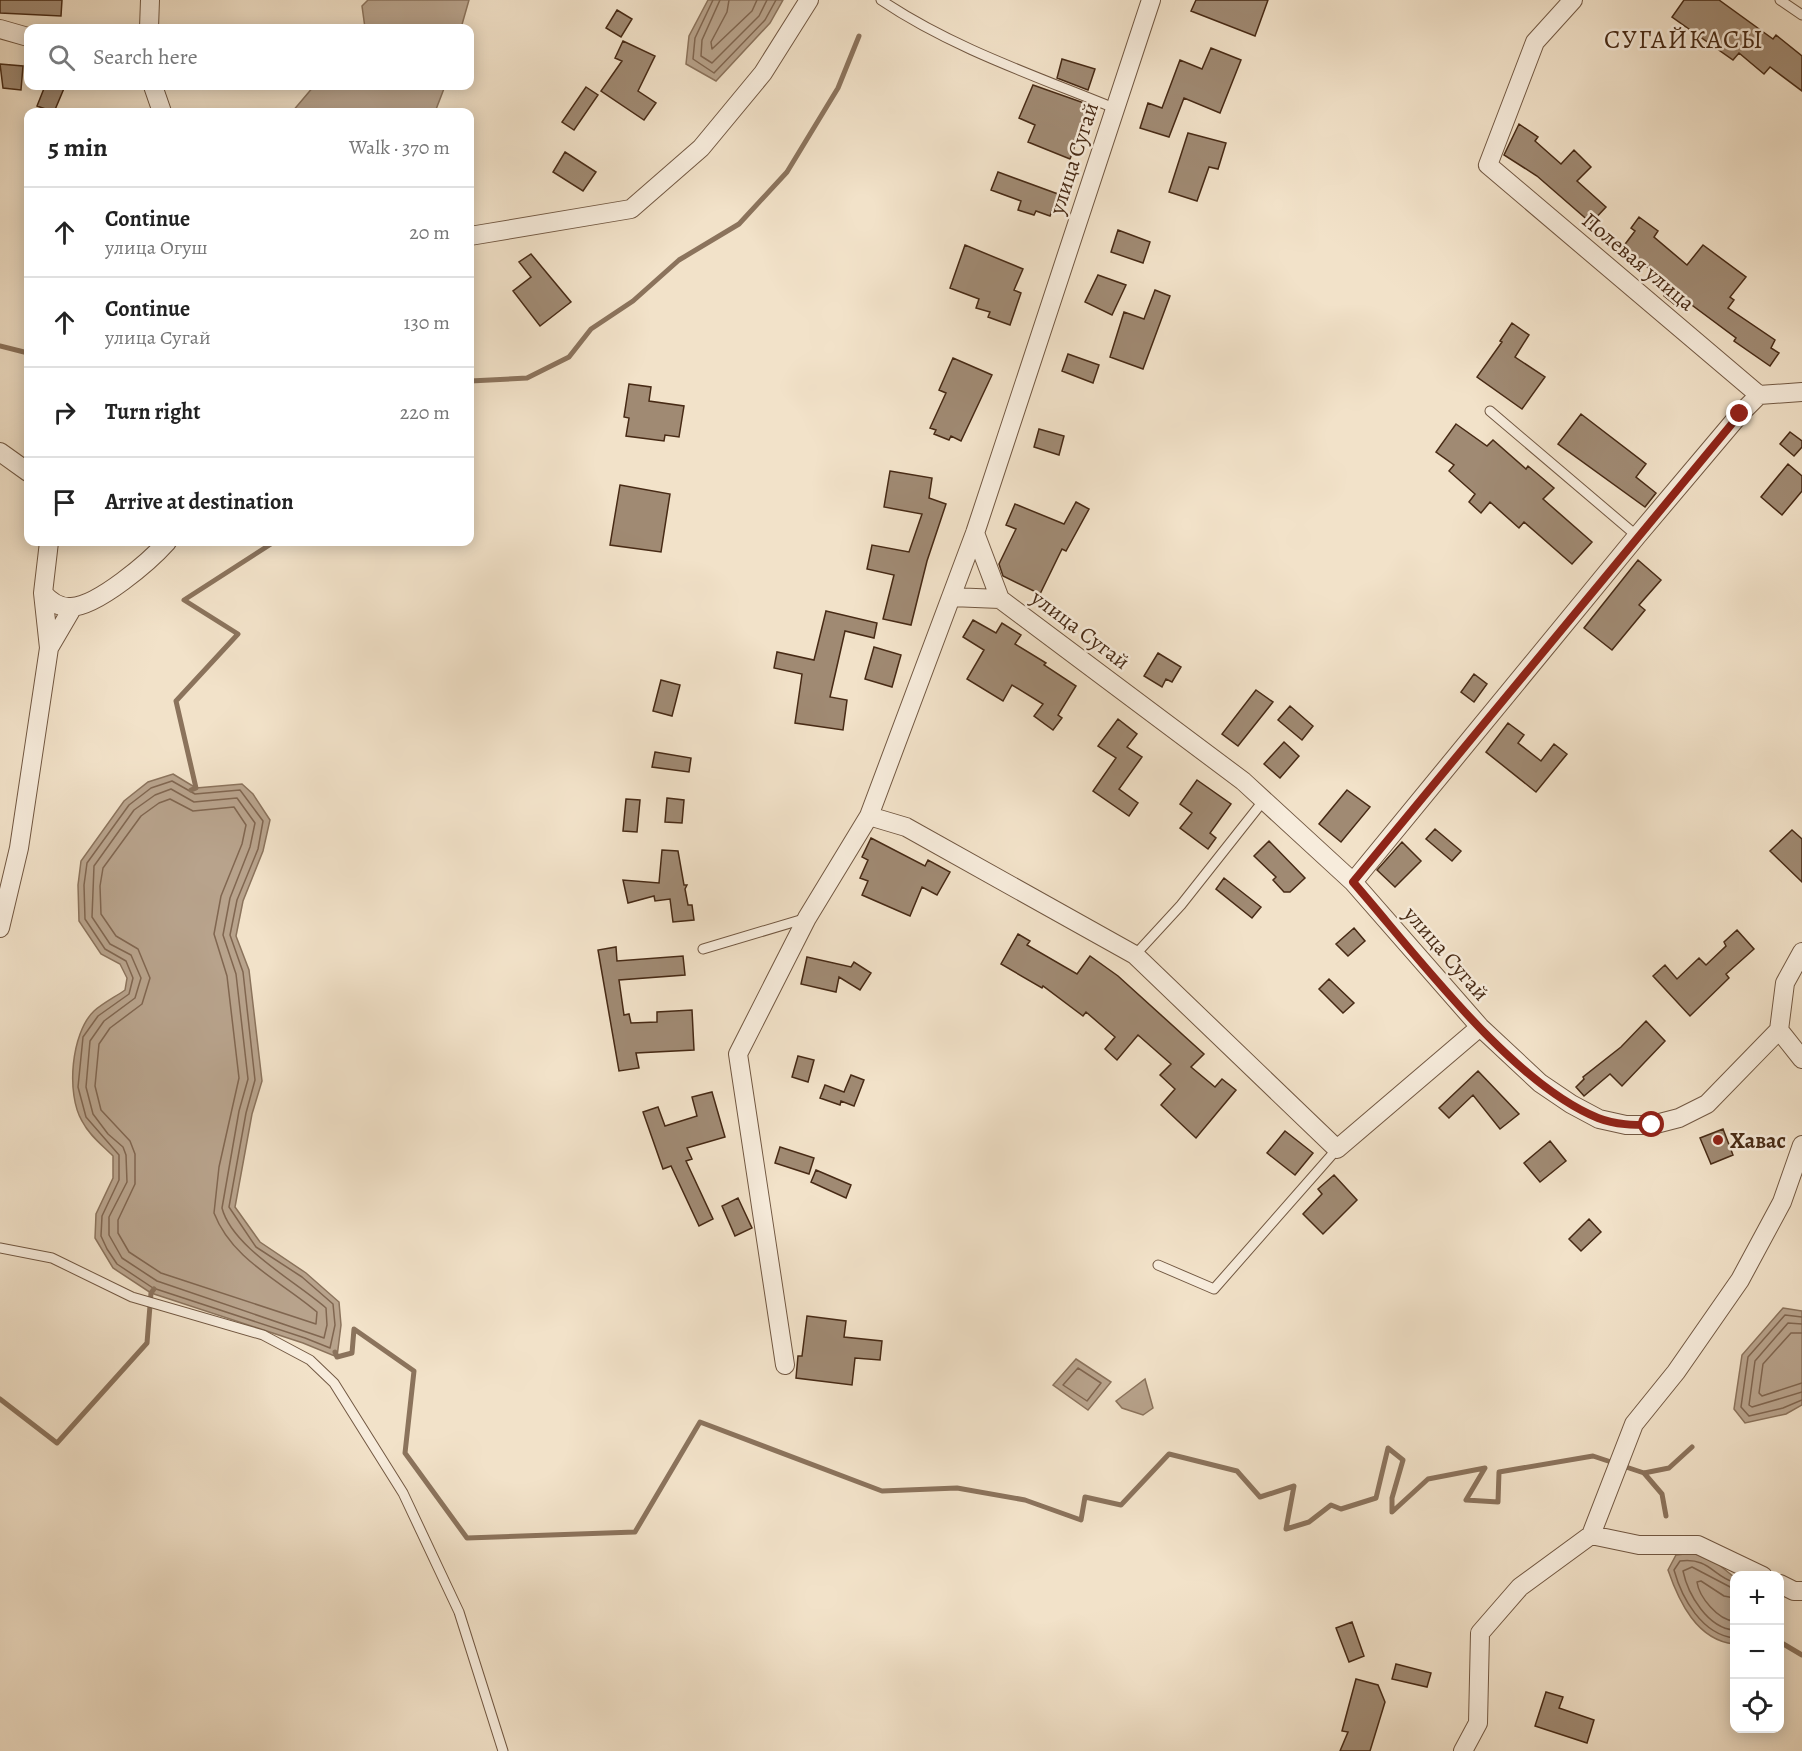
<!DOCTYPE html>
<meta charset="utf-8">
<style>
body{margin:0;font-family:Alegreya,serif;background:#f6f6f6;color:#222}
.controls{position:absolute;right:18px;bottom:18px;display:grid;overflow:hidden;border-radius:12px;box-shadow:0 3px 15px #0003}
.controls button{width:54px;height:54px;display:grid;place-items:center;padding:0;border:0;border-bottom:2px solid #e0e0e0;background:#fff;color:#222;font:30px sans-serif}
.stop{position:absolute;width:18px;height:18px;margin:-14px;border:4px solid #8f2418;border-radius:50%;background:#fff}
.stop.end{background:#8f2418;border-color:#fff;box-shadow:0 2px 6px #0008}
.list{margin:0;padding:0;list-style:none}
h2{display:flex;justify-content:space-between;align-items:center;height:78px;margin:0;padding:0 24px;font-size:26px}
h2 small{font-size:20px;font-weight:400;color:#767676}
.list li{display:grid;grid-template-columns:39px 1fr auto;gap:18px;align-items:center;box-sizing:border-box;height:90px;padding:0 24px;border-top:2px solid #e0e0e0}
.list b{display:block;font-size:22px;white-space:nowrap}
.list p{margin:0;font-size:20px;white-space:nowrap;color:#767676}
.list em{font-size:20px;font-style:normal;color:#767676}
.icon{flex:none;width:33px;height:33px;fill:none;stroke:currentColor;stroke-width:2;stroke-linecap:round;stroke-linejoin:round}
.map{position:relative;flex:none;width:1802px;height:1751px;overflow:hidden}
.search{position:absolute;background:#fff;box-shadow:0 3px 15px #0003;left:24px;top:24px;width:450px;height:66px;display:flex;align-items:center;gap:15px;box-sizing:border-box;padding:0 21px;border-radius:12px;color:#767676;font-size:22px}
.panel{position:absolute;background:#fff;box-shadow:0 3px 15px #0003;left:24px;top:108px;width:450px;height:438px;border-radius:12px}
.map>svg:first-child{display:block}
</style>
<div class="map">
<svg width="1802" height="1751" viewBox="0 0 1802 1751">
<rect width="100%" height="100%" fill="#f2e2c9"/>
<filter id="stains"><feTurbulence type="fractalNoise" baseFrequency=".00333" numOctaves="4"/><feColorMatrix values="0 0 0 0 .2 0 0 0 0 .09 0 0 0 0 .02 0 0 0 .5 -.17"/></filter>
<radialGradient id="worn" r=".72"><stop offset=".6" stop-color="#630" stop-opacity="0"/><stop offset="1" stop-color="#630" stop-opacity=".3"/></radialGradient>
<!-- water -->
<path fill="#b8a38c" stroke="#8b735c" stroke-width="1.5" d="M368,0H469L461,28H365L362,6Z
M708,0H783L770,23L716,81L686,64L689,36Z
M314,86H445L435,112H292Z
M173,774L196,788L242,784L253,794L270,820L263,851L243,901L236,936L249,970L262,1081L252,1114L235,1207L260,1242L306,1273L339,1302L341,1325L337,1357L303,1343L151,1293L113,1268L95,1238L96,1214L113,1178V1156C102,1145 89,1135 82,1121C66,1094 71,1033 94,1011C103,1003 115,997 125,990L127,978L120,964L101,954L79,921L78,885L81,861L124,801L148,782Z
M1783,1308L1802,1311V1405L1786,1414L1745,1423L1734,1409L1742,1355Z
M1076,1359L1111,1382L1088,1410L1053,1385Z
M1145,1379L1153,1408L1143,1415L1122,1408L1116,1401Z
M1694,1553L1718,1564L1734,1577V1644C1697,1640 1679,1602 1668,1570L1676,1555Z"/>
<g fill="none" stroke-linecap="round" stroke-linejoin="round">
<!-- shore -->
<path stroke="#806650" stroke-width="1.5" d="M713,0L695,38L693,59L714,73L765,20L776,0
M720,0L702,40L701,56L712,63L759,16L767,0
M729,0L727,12L711,42L712,49L752,11L757,0
M172,781L195,794L240,790L263,821L258,849L237,900L230,935L243,972L255,1080L246,1113L229,1207L256,1247L302,1277L333,1304L335,1325L330,1348L305,1338L153,1288L117,1264L107,1249L101,1236L102,1216L119,1180V1155L86,1117L78,1087L83,1037L98,1016L129,994L133,978L126,961L105,949L85,919L84,885L87,863L129,805L151,788Z
M171,789L194,802L237,798L255,823L250,847L230,898L223,935L236,974L248,1079L239,1111L222,1208C232,1247 295,1281 326,1308L327,1325L324,1338L157,1281L122,1258L109,1235V1217L127,1182L126,1155L123,1147L108,1134L93,1114L86,1087L90,1041L104,1021L135,998L141,978L131,955L110,944L92,917L94,866L134,810L155,795Z
M170,799L193,811L234,807L246,825L242,844L221,896L214,934L227,976L239,1078L219,1167L214,1213C232,1260 281,1281 317,1312L316,1324L161,1273L129,1252L118,1233V1220L135,1184V1154L130,1141L101,1110L95,1086L99,1044L110,1028L142,1004L150,978L138,949L116,936L101,914L100,886L103,868L141,816L159,803Z
M1802,1317L1785,1315L1748,1357L1741,1407L1749,1416L1783,1408L1802,1400
M1802,1324L1788,1323L1755,1361L1749,1405L1752,1407L1802,1392
M1802,1333H1791L1763,1364L1759,1393L1762,1396L1802,1383
M1078,1368L1101,1383L1087,1401L1063,1385Z
M1734,1582C1714,1577 1709,1557 1680,1561L1674,1570C1682,1599 1702,1634 1734,1638
M1734,1589L1692,1567L1683,1571C1688,1595 1708,1628 1734,1630
M1734,1598L1724,1596L1701,1581L1697,1582C1699,1597 1718,1620 1734,1621"/>
<!-- stream -->
<path stroke="#8b735c" stroke-width="5" d="M0,346L28,353
M470,381L527,378L569,357L591,329L633,301L679,260L739,224L787,172L838,88L859,36
M191,790L196,788L176,701L238,634L184,600L274,542
M335,1352L337,1357L352,1353L354,1329L414,1371L405,1453L467,1538L635,1532L700,1422L882,1491L957,1488L1025,1500L1081,1520L1085,1497L1121,1505L1169,1454L1237,1471L1260,1497L1294,1486L1286,1529L1309,1522L1331,1505L1341,1509L1376,1498L1388,1448L1403,1460L1392,1498V1512L1428,1479L1485,1468L1466,1500L1498,1502L1499,1472L1593,1456L1644,1473L1669,1468L1692,1447
M0,1399L57,1443L147,1343L151,1293L154,1289
M1644,1473L1662,1494L1666,1516
M1780,1642L1802,1655"/>
</g>
<!-- building -->
<path fill="#a08a73" stroke="#472a15" stroke-width="1.5" d="M0,0H62L61,16L0,13Z
M1196,0H1268L1255,36L1191,11Z
M1684,0H1719L1773,39L1776,35L1802,56V91L1770,67L1764,74L1739,53L1733,60L1672,17Z
M617,10L632,19L621,37L606,28Z
M623,41L655,56L638,91L656,103L644,120L601,91L622,61L615,58Z
M1211,48L1241,60L1220,113L1184,98L1169,137L1140,128L1148,103L1162,108L1180,60L1202,69Z
M1062,59L1095,69L1088,90L1057,78Z
M0,64L23,66L21,90L3,88Z
M1033,85L1084,103L1083,107L1088,110L1070,159L1028,142L1035,125L1019,118Z
M45,86H65L54,112L37,106Z
M586,87L598,95L574,130L562,122Z
M1519,124L1538,137L1535,141L1561,164L1574,150L1591,167L1577,181L1606,207L1591,223L1537,176L1504,155Z
M1188,133L1226,143L1218,169L1209,167L1197,201L1169,192Z
M565,152L596,172L583,191L553,172Z
M998,172L1058,194L1050,216L1036,211L1034,215L1018,210L1021,201L991,190Z
M1639,217L1658,231L1654,237L1687,265L1703,245L1746,277L1730,297L1734,300L1728,308L1775,340L1771,348L1779,353L1770,366L1734,341L1736,338L1685,300L1679,308L1664,296L1671,287L1623,247L1635,231L1631,228Z
M1118,230L1150,242L1143,263L1111,252Z
M965,245L1023,269L1014,290L1021,293L1010,325L988,317L990,312L976,308L979,299L950,288Z
M531,254L571,302L540,326L513,291L531,277L519,262Z
M1098,275L1126,285L1112,315L1085,302Z
M1155,290L1170,296L1143,369L1110,357L1124,312L1144,319Z
M1512,323L1529,335L1515,357L1545,377L1522,409L1477,377L1502,342L1500,341Z
M1068,354L1099,365L1093,383L1062,371Z
M953,358L992,375L961,441L951,436L949,440L934,434L936,430L930,428L946,393L939,390Z
M629,384L651,387L649,401L684,406L679,437L665,435L664,441L626,436L629,418L624,417Z
M1581,414L1646,464L1636,477L1656,493L1645,507L1558,444Z
M1456,424L1487,446L1493,440L1526,469L1528,466L1554,488L1543,499L1592,542L1572,564L1524,522L1519,528L1490,502L1481,513L1469,502L1475,494L1449,471L1454,465L1436,452Z
M1039,429L1064,436L1059,455L1034,447Z
M1790,432L1802,441V447L1794,456L1780,444Z
M1788,464L1802,476V491L1782,515L1761,497Z
M890,471L932,478L929,498L946,504L927,561L911,625L883,619L894,575L867,569L872,545L909,552L922,514L884,507Z
M620,485L670,494L661,552L610,545Z
M1076,502L1089,509L1066,551L1062,549L1040,594L1003,576L999,564L1016,529L1006,525L1015,504L1064,524Z
M1638,560L1661,580L1639,605L1645,610L1612,650L1584,628Z
M826,611L877,623L874,638L845,631L830,697L847,700L843,730L795,723L802,674L774,668L777,652L814,660Z
M973,620L996,633L1002,623L1021,635L1015,644L1046,663L1044,665L1076,686L1058,715L1062,718L1053,730L1034,716L1043,704L1012,685L1003,701L967,679L984,650L963,637Z
M874,647L901,655L892,687L865,679Z
M1158,653L1181,667L1172,682L1166,679L1162,687L1144,676Z
M1474,674L1487,684L1474,702L1461,692Z
M661,680L680,685L672,716L653,711Z
M1256,690L1273,702L1238,746L1222,734Z
M1290,706L1313,726L1302,740L1278,720Z
M1118,719L1137,734L1127,747L1142,757L1119,789L1138,803L1129,816L1093,791L1116,758L1098,746Z
M1508,723L1524,735L1518,743L1541,761L1554,744L1567,754L1536,792L1486,752Z
M1284,742L1299,756L1280,778L1264,764Z
M655,752L691,758L689,772L652,767Z
M1197,780L1231,804L1210,833L1216,838L1208,849L1180,828L1192,813L1180,804Z
M1347,790L1370,807L1341,842L1319,824Z
M667,798L684,800L682,823L665,822Z
M626,799L640,800L637,832L623,831Z
M1435,829L1461,851L1452,861L1426,839Z
M1792,830L1802,839V882L1770,851Z
M871,838L925,866L928,860L950,872L937,895L922,887L910,916L862,895L868,881L860,878L868,860L862,857Z
M1269,841L1305,878L1290,892H1284L1273,880L1276,877L1254,856Z
M1402,842L1421,861L1395,887L1377,870Z
M662,850L678,851L684,885H687L685,889L688,905H692L694,920L673,922L670,899L655,901L654,896L628,903L623,880L659,883Z
M1224,878L1261,907L1252,918L1216,889Z
M1354,928L1365,941L1348,956L1336,944Z
M1737,930L1754,949L1726,974L1729,978L1690,1016L1653,976L1665,965L1677,979L1699,958L1706,965L1726,946L1724,942Z
M1018,934L1030,941L1027,945L1077,974L1090,956L1118,976L1204,1054L1191,1067L1215,1087L1222,1079L1236,1090L1196,1138L1161,1105L1175,1089L1160,1075L1171,1064L1138,1035L1117,1060L1105,1049L1115,1037L1086,1012L1083,1016L1043,986L1042,988L1001,964Z
M616,947L617,961L683,956L685,975L619,980L624,1015L629,1014L631,1023L657,1022V1012L692,1010L694,1050L636,1053L639,1068L619,1071L598,950Z
M807,957L851,967L854,962L871,973L860,990L839,977L836,992L801,984Z
M1329,979L1354,1003L1343,1013L1319,989Z
M1646,1021L1665,1041L1622,1086L1610,1074L1584,1096L1576,1087L1584,1079L1583,1077L1621,1047Z
M798,1056L814,1060L808,1082L792,1077Z
M1478,1071L1519,1114L1500,1129L1473,1095L1449,1118L1439,1108Z
M851,1075L864,1080L854,1106L841,1101L840,1105L820,1098L825,1085L844,1092Z
M712,1092L725,1137L687,1148L692,1159L686,1161L713,1219L699,1226L671,1166L663,1169L643,1112L658,1107L665,1126L697,1116L692,1097Z
M1723,1129L1733,1155L1711,1164L1700,1138Z
M1285,1131L1313,1153L1295,1175L1267,1153Z
M1550,1141L1566,1161L1540,1182L1524,1163Z
M780,1147L814,1158L809,1174L775,1163Z
M816,1170L851,1185L846,1198L811,1182Z
M1334,1175L1357,1200L1323,1234L1303,1214L1322,1194L1318,1189Z
M738,1198L752,1228L735,1236L722,1206Z
M1589,1219L1601,1232L1581,1251L1569,1239Z
M807,1316L846,1321L844,1337L882,1341L880,1360L855,1358L852,1385L796,1378L798,1356H802Z
M1352,1622L1364,1656L1349,1662L1336,1628Z
M1396,1664L1431,1673L1427,1687L1392,1679Z
M1356,1679L1378,1685L1385,1702L1370,1751H1340L1348,1732L1342,1731Z
M1546,1692L1563,1697L1559,1708L1594,1720L1587,1743L1535,1726Z"/>
<g fill="none" stroke-linecap="round" stroke-linejoin="round">
<defs>
<path id="service" d="M881,0C952,48 1036,76 1114,108
M1780,0L1802,15
M1490,411L1637,536
M703,949L807,918
M1135,955L1181,905L1264,800
M0,1248L52,1258L132,1297L263,1335L310,1360L334,1383L403,1493L459,1612L503,1751
M1158,1265L1214,1289L1337,1149"/>
<path id="minor" d="M1573,0L1535,42L1488,165L1759,395
M149,28L150,0
M0,29L28,37
M153,86L162,112
M470,236L631,209L701,148L763,73L809,0
M1759,395L1802,392
M0,452L28,472
M975,533L1000,599L1243,781L1353,882L1480,1027L1540,1083L1571,1104L1599,1119L1626,1125H1652L1679,1118L1707,1104L1779,1030L1785,983L1802,952
M49,542L43,593C50,601 59,608 71,607C98,606 150,561 167,542
M951,597L1000,599
M49,648L73,607
M869,816L906,827L1135,955L1337,1149L1480,1027
M1353,882L1637,536L1740,414L1759,395
M0,928L19,848L49,648L43,593
M1779,1030L1802,1059
M785,1365L738,1054L807,918L869,816L975,533L1151,0
M1591,1535L1639,1545H1698L1763,1576
M1780,1584L1794,1591H1802
M1463,1751L1478,1723L1480,1633L1520,1587L1591,1535L1634,1424L1676,1372L1740,1280L1782,1202L1802,1145"/>
</defs>
<!-- service casing -->
<use href="#service" stroke="#725842" stroke-width="11"/>
<!-- minor casing -->
<use href="#minor" stroke="#725842" stroke-width="20"/>
<!-- service -->
<use href="#service" stroke="#f7ecdc" stroke-width="9"/>
<!-- minor -->
<use href="#minor" stroke="#f7ecdc" stroke-width="18"/>
</g>
<g fill="none" stroke-linecap="round" stroke-linejoin="round">
<!-- route -->
<path stroke="#8f2418" stroke-width="8" d="M1652,1125C1634,1125 1616,1125 1598,1118C1511,1083 1415,953 1353,882L1740,414"/>
</g>
<!-- markers -->
<circle fill="#8f2418" stroke="#f7ecdc" stroke-width="2" cx="1718" cy="1140" r="6"/>
<g text-anchor="middle" stroke-width="5" stroke-linejoin="round" paint-order="stroke">
<!-- street labels -->
<g font-size="22" fill="#472a15" stroke="#f7ecdc">
<text transform="translate(1073 158) rotate(-72)" y="8">улица Сугай</text>
<text transform="translate(1639 261) rotate(40)" y="8">Полевая улица</text>
<text transform="translate(1081 629) rotate(37)" y="8">улица Сугай</text>
<text transform="translate(1447 953) rotate(49)" y="8">улица Сугай</text>
</g>
<!-- poi labels -->
<g font-size="22" font-weight="bold" fill="#472a15" stroke="#f7ecdc" text-anchor="start">
<text x="1730" y="1148">Хавас</text>
</g>
<!-- quarter labels -->
<g font-size="26" letter-spacing="1.5" fill="#472a15" stroke="#f7ecdc">
<text x="1684" y="48">СУГАЙКАСЫ</text>
</g>
</g>
<rect width="100%" height="100%" filter="url(#stains)"/>
<rect width="100%" height="100%" fill="url(#worn)"/>
</svg>
<div class="controls">
<button>+</button>
<button>−</button>
<button><svg class="icon" aria-label="locate" viewBox="0 0 24 24"><circle cx="12" cy="12" r="6"/><path d="M12 2v4M12 18v4M2 12h4M18 12h4"/></svg></button>
</div>
<div class="stop" style="left:1652px;top:1125px"></div>
<div class="stop end" style="left:1740px;top:414px"></div>
<div class="search"><svg class="icon" aria-label="search" viewBox="0 0 24 24"><circle cx="10" cy="10" r="6"/><path d="M15 15l6 6"/></svg>Search here</div>
<section class="panel">
<h2>5 min<small>Walk · 370 m</small></h2>
<ul class="list">
<li><svg class="icon" aria-label="ahead" viewBox="0 0 24 24"><path d="M12 20V5M6 11l6-6 6 6"/></svg><div><b>Continue</b><p>улица Огуш</p></div><em>20 m</em></li>
<li><svg class="icon" aria-label="ahead" viewBox="0 0 24 24"><path d="M12 20V5M6 11l6-6 6 6"/></svg><div><b>Continue</b><p>улица Сугай</p></div><em>130 m</em></li>
<li><svg class="icon" aria-label="right" viewBox="0 0 24 24"><path d="M7 20v-9h11M14 6l5 5-5 5"/></svg><div><b>Turn right</b></div><em>220 m</em></li>
<li><svg class="icon" aria-label="arrive" viewBox="0 0 24 24"><path d="M6 21V4h12l-3 4 3 4H6"/></svg><div><b>Arrive at destination</b></div></li>
</ul>
</section>
</div>
